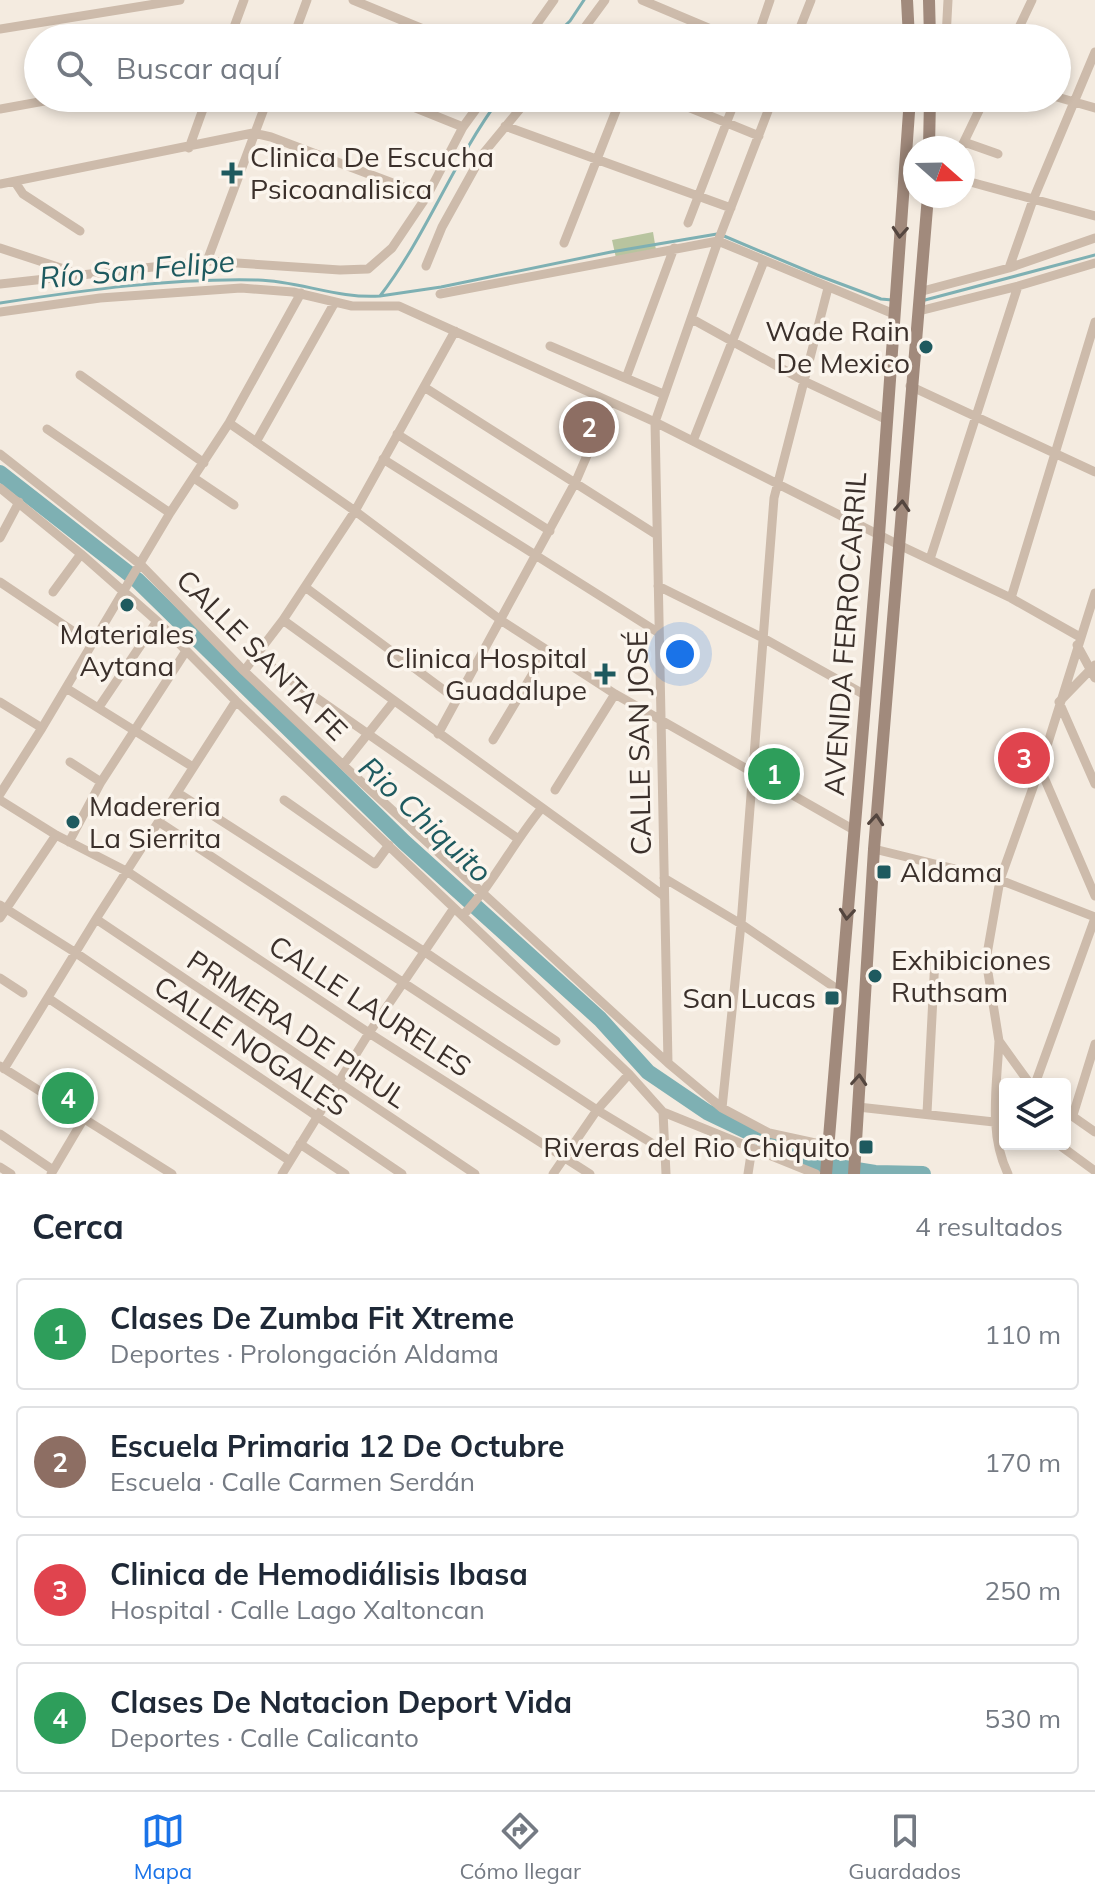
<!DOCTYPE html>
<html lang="es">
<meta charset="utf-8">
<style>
body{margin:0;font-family:Mulish,sans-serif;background:#f6f6f7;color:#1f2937}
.controls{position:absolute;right:24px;bottom:24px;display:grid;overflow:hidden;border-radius:8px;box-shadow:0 4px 12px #0003}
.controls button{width:72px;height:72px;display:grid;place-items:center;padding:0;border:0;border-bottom:2px solid #e0e1e3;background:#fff;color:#1f2937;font:40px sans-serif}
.compass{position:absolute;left:903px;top:136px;width:72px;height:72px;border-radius:50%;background:#fff;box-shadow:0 4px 12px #0003;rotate:110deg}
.you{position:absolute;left:680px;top:654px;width:28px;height:28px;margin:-20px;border:6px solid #fff;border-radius:50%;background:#1a73e8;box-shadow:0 0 0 12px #1a73e833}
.badge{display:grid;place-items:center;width:52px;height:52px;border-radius:50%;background:#1a73e8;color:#fff;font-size:26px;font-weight:700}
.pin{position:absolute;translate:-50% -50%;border:4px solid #fff;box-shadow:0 2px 8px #0006}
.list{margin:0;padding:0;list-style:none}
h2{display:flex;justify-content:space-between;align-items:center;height:104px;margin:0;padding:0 32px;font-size:34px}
h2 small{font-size:26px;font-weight:400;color:#747a83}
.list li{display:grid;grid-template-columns:52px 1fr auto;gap:24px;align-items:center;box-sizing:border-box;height:112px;margin:0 16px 16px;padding:0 16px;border:2px solid #e0e1e3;border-radius:8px}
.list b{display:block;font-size:30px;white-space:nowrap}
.list p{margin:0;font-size:26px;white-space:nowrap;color:#747a83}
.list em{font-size:26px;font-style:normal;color:#747a83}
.icon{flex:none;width:44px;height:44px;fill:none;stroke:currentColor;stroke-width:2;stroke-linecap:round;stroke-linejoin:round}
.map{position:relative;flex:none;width:1095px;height:1174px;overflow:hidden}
.search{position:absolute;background:#fff;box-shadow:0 4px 12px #0003;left:24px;right:24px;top:24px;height:88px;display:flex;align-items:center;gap:20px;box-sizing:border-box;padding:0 28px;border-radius:44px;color:#747a83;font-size:30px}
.sheet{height:616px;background:#fff}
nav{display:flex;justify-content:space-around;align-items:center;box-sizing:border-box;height:112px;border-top:2px solid #e0e1e3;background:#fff;font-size:22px;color:#747a83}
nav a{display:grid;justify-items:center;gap:4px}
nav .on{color:#1a73e8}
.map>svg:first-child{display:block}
</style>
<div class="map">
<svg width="1095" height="1174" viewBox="0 0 1095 1174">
<rect width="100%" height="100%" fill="#f4ebe0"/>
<!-- green -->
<path fill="#b8c49f" d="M653,232L656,250L616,258L612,240Z"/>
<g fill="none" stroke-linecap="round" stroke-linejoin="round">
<!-- stream -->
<path stroke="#7eb0b3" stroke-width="3" d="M552,38L570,21L584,0
M724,236L817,275L881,299L892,300
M380,296L441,287L611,252L717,234
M925,300L1095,255
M0,303C85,290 171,278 258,280C299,281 338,299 380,296C427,235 453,161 500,98"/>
<!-- river -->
<path stroke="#7eb0b3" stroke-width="16" d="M0,473L137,580L404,842L600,1019L648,1072L707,1112L813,1163L835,1167
M844,1168L875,1173L923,1174"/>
<!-- street -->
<path stroke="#cdbbab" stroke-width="9" d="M353,0L445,38
M642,0L732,38
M0,29L180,0
M230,38L244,0
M293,38L307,0
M527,38L554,0
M577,38L605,0
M757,38L770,0
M796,38L811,0
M946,38L948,0
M1014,38L1032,0
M1057,97L1095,108
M391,98L463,127
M666,98L759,136
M0,109L61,98
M505,126L731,208
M964,142L998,154
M189,148L207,98
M961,148L985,98
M963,180L1095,216
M15,182L23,194L80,231
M0,184L253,133L271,137L427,196
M688,223L736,98
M564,243L621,98
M0,248L73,272
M207,261L268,98
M426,266L442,227L482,155L529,98
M1009,268L1033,200L1095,52
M0,284L207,261L340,270L368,269L392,248L427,196L463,127L484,98
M919,292L1009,268L1095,238
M440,294L718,241L894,314
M919,311L1018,286L1095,263
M0,312L100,298L241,288L293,292L352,306H399L655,422L899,545L1011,598L1080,637
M692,319L806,382L885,419
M550,346L663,394
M80,375L204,463
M626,378L674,248
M910,386L1095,472
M424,387L657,535
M229,423L355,511L502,621L547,650L615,694L854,830
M47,429L170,513
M397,434L550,531
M693,441L764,261
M256,442L335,302
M0,454L141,565L244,671L343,765L668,1063L722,1108L769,1133L829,1146
M383,459L659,633
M194,478L234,505
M0,488L81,554L157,621L236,701L629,1074L663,1112L816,1174
M0,538L19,502
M930,559L1018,286
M0,582L92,644
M658,586L763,638L865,695
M305,587L456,699
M53,592L81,554
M1011,598L1095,322
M283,620L664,896
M1077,645L1095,678
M255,655L517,838
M1095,665L1059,702L1095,784
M244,671L283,620L355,511L455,331
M66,688L193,767
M0,702L42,728
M99,707L157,621
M438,734L576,481L610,402
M493,740L547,650
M70,762L101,782
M343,765L394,701
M1040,768L1095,896
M555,790L615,694
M178,793L425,952L556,1041
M0,794L42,728L170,513L229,423L301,293
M0,800L56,835L128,872L369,1033L590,1174
M284,800L375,864L389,845
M159,822L597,1110L665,1151
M69,842L101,782L186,651
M874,849L1000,880L1095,917
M664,878L741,924L840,991
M0,905L76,953L402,1174
M463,915C493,884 513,843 541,809
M0,918L56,835
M96,919L475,1174
M0,978L23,993
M48,998L290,1161
M999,1041C997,1086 988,1133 1008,1174
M668,1063L655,422L718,241L773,98
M0,1066L172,1174
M4,1069L96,919L236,701
M1030,1084L999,1041L986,960L1000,880L1040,768L1095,593
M1035,1084L1095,918
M858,1107L994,1122
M722,1108L741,924L774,498L828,288
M1065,1111L1095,1132
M663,1112L666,1174
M927,1113L935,958
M1073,1115L1095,1044
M0,1134L53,1170
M300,1144L345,1174
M1058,1144L1095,1171
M0,1167L11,1174
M51,1174L83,1120
M282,1174L369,1033L454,908
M553,1174L597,1110L629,1074
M748,1174L752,1148"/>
<!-- secondary -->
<path stroke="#a18a7c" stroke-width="12" d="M907,0L909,38
M929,0L930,38
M929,148L930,98
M826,1174L879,535L910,98
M854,1174L874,849L928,196"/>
</g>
<!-- one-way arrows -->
<defs><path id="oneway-chevron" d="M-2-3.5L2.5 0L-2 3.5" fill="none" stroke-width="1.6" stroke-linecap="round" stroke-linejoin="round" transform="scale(2)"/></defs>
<g stroke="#54463f">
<use href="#oneway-chevron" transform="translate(900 232) rotate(94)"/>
<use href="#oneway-chevron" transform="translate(902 506) rotate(-86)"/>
<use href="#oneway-chevron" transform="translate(876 820) rotate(-85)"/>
<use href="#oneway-chevron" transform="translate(847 914) rotate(95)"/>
<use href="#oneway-chevron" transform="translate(859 1080) rotate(-86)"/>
</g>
<!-- markers -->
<g fill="#1e5a5f" stroke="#fbf5ed" stroke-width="3">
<path d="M228 161h8v8h8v8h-8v8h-8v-8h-8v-8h8z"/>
<circle cx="926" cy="347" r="8"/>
<circle cx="127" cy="605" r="8"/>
<path d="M601 662h8v8h8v8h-8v8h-8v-8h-8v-8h8z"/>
<circle cx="73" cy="822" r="8"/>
<rect x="876" y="864" width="16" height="16" rx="4"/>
<circle cx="875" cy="976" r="8"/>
<rect x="824" y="990" width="16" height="16" rx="4"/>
<rect x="858" y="1139" width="16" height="16" rx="4"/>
</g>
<g text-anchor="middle" stroke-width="7" stroke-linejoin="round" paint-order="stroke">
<!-- poi labels -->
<g font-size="28" fill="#3b302b" stroke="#fbf5ed" text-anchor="start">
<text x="250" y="167">Clinica De Escucha<tspan x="250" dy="32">Psicoanalisica</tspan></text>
<text x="910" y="341" text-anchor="end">Wade Rain<tspan x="910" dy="32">De Mexico</tspan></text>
<text x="127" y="644" text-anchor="middle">Materiales<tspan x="127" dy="32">Aytana</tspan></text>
<text x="587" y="668" text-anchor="end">Clinica Hospital<tspan x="587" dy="32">Guadalupe</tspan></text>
<text x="89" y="816">Madereria<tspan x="89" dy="32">La Sierrita</tspan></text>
<text x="900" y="882">Aldama</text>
<text x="891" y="970">Exhibiciones<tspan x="891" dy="32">Ruthsam</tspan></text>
<text x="816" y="1008" text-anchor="end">San Lucas</text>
<text x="850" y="1157" text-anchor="end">Riveras del Rio Chiquito</text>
</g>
<!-- street labels -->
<g font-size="28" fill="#3b302b" stroke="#fbf5ed">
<text transform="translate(845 634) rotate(-86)" y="10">AVENIDA FERROCARRIL</text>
<text transform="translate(262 655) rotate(45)" y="10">CALLE SANTA FE</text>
<text transform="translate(639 743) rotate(-91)" y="10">CALLE SAN JOSÉ</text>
<text transform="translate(370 1006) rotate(33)" y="10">CALLE LAURELES</text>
<text transform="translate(297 1029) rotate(34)" y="10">PRIMERA DE PIRUL</text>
<text transform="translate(251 1046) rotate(34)" y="10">CALLE NOGALES</text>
</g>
<!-- water labels -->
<g font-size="30" font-style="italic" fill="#1e5a5f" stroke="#fbf5ed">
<text transform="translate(137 270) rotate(-5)" y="10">Río San Felipe</text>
<text transform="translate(425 820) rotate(43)" y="10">Rio Chiquito</text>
</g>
</g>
</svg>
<div class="controls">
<button><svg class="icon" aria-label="layers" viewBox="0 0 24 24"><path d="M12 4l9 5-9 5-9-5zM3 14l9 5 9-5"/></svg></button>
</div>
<svg class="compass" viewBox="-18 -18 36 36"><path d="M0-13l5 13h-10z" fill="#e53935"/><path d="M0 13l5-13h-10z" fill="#747a83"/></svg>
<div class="you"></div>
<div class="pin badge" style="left:774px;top:774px;background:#2e9e5b">1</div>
<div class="pin badge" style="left:589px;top:427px;background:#8d6e63">2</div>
<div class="pin badge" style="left:1024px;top:758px;background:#e0444e">3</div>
<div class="pin badge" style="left:68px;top:1098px;background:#2e9e5b">4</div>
<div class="search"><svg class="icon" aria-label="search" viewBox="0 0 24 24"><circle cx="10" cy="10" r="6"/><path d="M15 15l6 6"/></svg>Buscar aquí</div>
</div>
<section class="sheet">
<h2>Cerca<small>4 resultados</small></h2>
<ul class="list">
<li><span class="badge" style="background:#2e9e5b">1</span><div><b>Clases De Zumba Fit Xtreme</b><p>Deportes · Prolongación Aldama</p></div><em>110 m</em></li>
<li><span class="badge" style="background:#8d6e63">2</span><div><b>Escuela Primaria 12 De Octubre</b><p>Escuela · Calle Carmen Serdán</p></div><em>170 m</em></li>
<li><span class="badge" style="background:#e0444e">3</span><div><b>Clinica de Hemodiálisis Ibasa</b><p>Hospital · Calle Lago Xaltoncan</p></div><em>250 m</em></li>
<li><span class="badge" style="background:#2e9e5b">4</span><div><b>Clases De Natacion Deport Vida</b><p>Deportes · Calle Calicanto</p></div><em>530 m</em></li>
</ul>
</section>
<nav>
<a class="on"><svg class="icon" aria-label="map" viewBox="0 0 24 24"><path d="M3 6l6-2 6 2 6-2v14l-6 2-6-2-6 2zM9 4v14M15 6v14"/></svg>Mapa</a>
<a><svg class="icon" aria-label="directions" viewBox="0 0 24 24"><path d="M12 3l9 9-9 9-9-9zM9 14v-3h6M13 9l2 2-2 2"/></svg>Cómo llegar</a>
<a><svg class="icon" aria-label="saved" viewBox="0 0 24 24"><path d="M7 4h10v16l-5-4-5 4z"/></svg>Guardados</a>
</nav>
